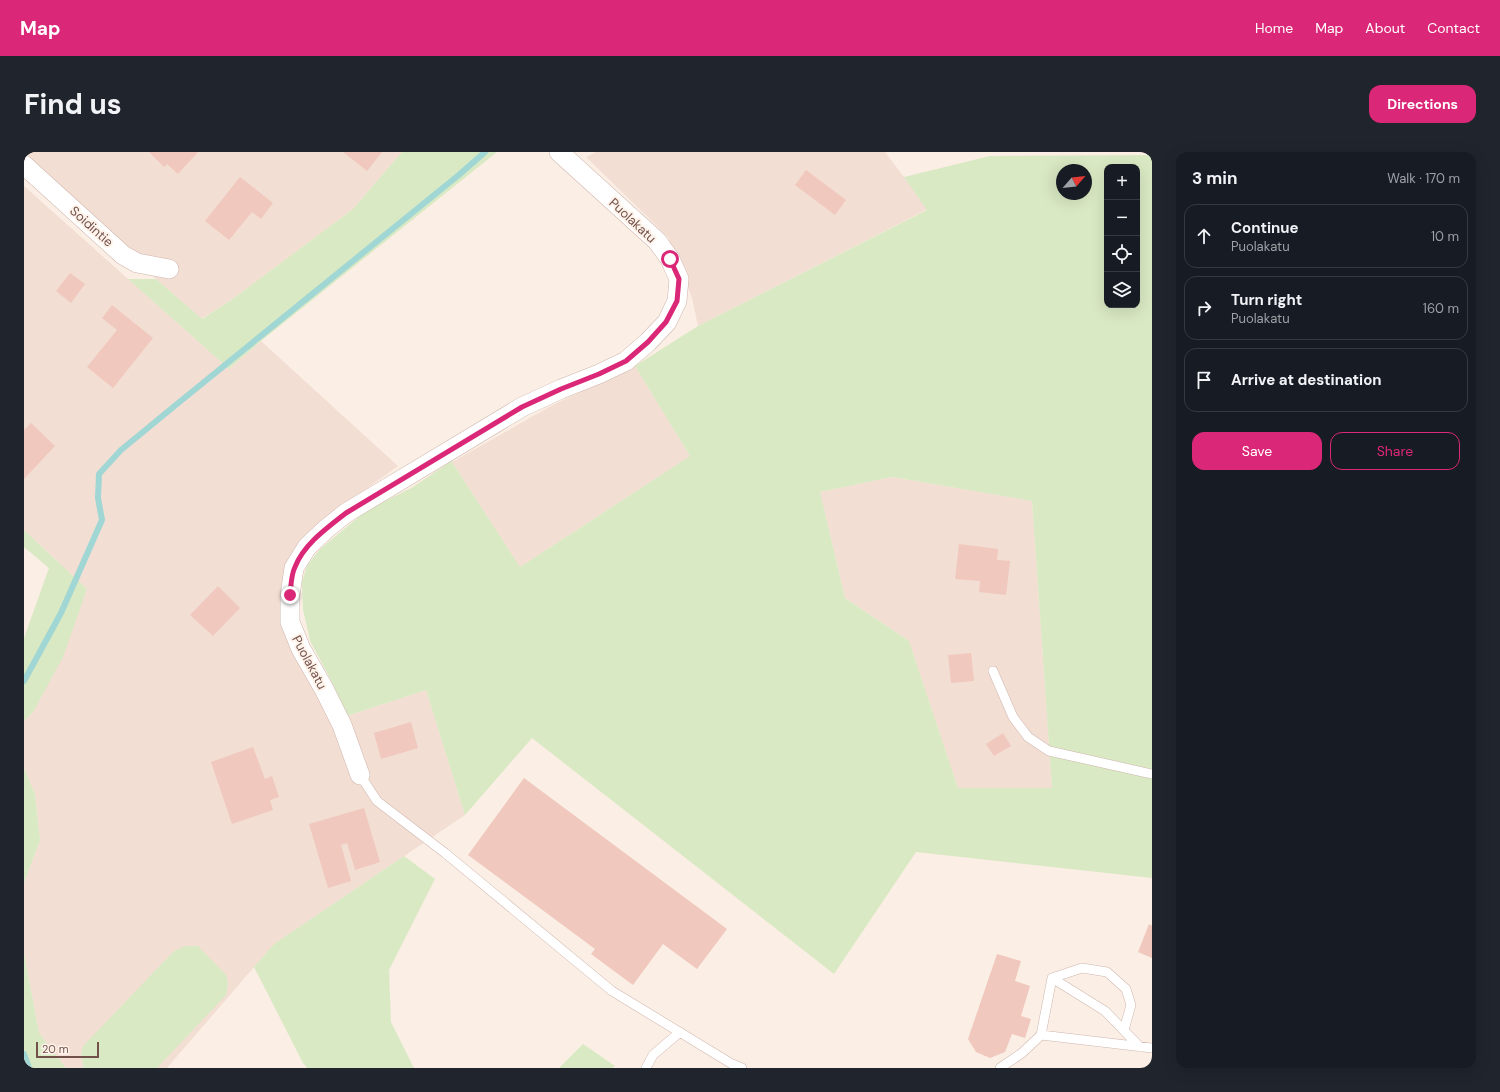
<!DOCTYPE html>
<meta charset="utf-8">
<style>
body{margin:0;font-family:"DM Sans",sans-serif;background:#20242c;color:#f1f3f6}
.controls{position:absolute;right:12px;top:12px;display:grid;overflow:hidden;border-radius:8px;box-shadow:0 4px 16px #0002}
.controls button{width:36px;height:36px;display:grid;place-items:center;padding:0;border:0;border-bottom:1px solid #363941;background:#171b24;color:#f1f3f6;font:20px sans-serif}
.compass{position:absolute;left:1032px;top:12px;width:36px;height:36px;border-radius:50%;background:#171b24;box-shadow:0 4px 16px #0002;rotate:62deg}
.scale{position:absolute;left:12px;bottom:10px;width:63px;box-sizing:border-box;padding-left:4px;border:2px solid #73514b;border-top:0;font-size:11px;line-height:14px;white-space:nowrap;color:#73514b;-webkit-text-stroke:3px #fef3ea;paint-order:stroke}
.stop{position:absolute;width:12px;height:12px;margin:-9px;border:3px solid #db2777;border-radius:50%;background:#fff}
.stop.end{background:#db2777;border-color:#fff;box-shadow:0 1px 4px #0008}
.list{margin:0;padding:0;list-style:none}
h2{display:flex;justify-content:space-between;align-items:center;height:52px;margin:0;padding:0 16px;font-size:17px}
h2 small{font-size:13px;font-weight:400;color:#9ea1a6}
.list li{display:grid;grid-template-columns:26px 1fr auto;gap:12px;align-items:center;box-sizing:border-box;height:64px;margin:0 8px 8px;padding:0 8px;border:1px solid #363941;border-radius:12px}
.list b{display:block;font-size:15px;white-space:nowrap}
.list p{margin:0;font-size:13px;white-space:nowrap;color:#9ea1a6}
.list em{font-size:13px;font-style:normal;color:#9ea1a6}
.actions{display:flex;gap:8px;padding:12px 16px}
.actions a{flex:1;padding:9px 0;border:1px solid #db2777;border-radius:12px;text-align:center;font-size:14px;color:#db2777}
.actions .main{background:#db2777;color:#fff}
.icon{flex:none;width:22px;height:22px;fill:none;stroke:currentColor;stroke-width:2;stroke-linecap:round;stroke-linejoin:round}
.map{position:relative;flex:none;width:1128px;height:916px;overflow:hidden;border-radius:12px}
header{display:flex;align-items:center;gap:24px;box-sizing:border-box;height:56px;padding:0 20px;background:#db2777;color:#fff}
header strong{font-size:19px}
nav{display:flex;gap:22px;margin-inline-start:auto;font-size:14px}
.intro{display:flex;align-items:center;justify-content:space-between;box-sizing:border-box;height:96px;padding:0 24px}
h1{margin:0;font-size:28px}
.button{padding:10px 18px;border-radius:12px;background:#db2777;color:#fff;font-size:14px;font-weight:700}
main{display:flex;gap:24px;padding:0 24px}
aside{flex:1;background:#171b24;border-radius:12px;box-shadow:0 4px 16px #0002}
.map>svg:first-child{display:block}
</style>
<header>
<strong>Map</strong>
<nav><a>Home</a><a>Map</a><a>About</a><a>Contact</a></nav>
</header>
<div class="intro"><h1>Find us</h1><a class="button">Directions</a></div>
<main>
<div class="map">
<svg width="1128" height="916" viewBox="0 0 1128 916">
<rect width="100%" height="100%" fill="#fbeee4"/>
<!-- residential -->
<path fill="#f3ded3" d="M0,0H378L329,57L210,146L177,167L0,9Z
M572,0H861L904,57L674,174L668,146L644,85L562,5Z
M0,34L205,217L237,189L374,314L316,356L261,448L323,564L402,538L441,663L250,792L143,916H42L15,881L0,801V731L16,688L11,642L0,616V569L9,560L63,437L0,378Z
M611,214L666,304L496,415L428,310L527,254Z
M868,325L1008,349L1028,636H934L885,489L821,446L796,340Z"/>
<!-- green -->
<path fill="#d9e9c3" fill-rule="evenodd" d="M378,0H473L237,189L205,217L104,127H132L178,167L210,146L329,57Z
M1128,3V726L892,700L810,822L508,586L441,663L402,538L323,564L309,532L286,489L279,457L278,430L283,414L296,397L342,359L389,335L429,308L428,310L496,415L666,304L611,214L674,174L903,58L880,25L966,4ZM1083,15H1113V153H1083ZM1038,18H1062V42H1038ZM868,325L1008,349L1028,636H934L885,489L821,446L796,340Z
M0,378L63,437L39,505L9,560L0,569V486L25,416L0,395Z
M0,616L11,642L16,688L0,731Z
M380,704L411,727L365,818L367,870L390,916H283L279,911L230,815L250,792Z
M161,794H174L202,823L204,831L202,843L133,916H60L57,904L59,894L150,799Z
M0,801L15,881L42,916H0Z
M559,892L591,914L589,916H535Z"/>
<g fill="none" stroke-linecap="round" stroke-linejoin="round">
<!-- stream -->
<path stroke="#a0d6d4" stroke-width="6" d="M0,529L37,461L78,368L74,346L75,322L97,298L153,252L436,22L461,0
M0,902L5,916"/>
</g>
<!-- building -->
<path fill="#f0c8bd" d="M125,0H174L154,22L143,12L140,15Z
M319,0H358L343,19Z
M782,18L822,48L811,63L771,33Z
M216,25L249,51L237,67L228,60L205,88L181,69Z
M46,121L61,132L47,151L32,139Z
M88,153L129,186L89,236L63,215L93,178L78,166Z
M7,271L31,294L0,327V278Z
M935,392L974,397L973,408L986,409L982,443L955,440L956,429L931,427Z
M194,434L216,456L189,484L166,463Z
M947,501L950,529L927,531L924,503Z
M387,570L394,596L357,607L350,581Z
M979,581L987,594L970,604L962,592Z
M229,595L241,627L248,624L255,645L246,648L249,658L208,672L187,610Z
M500,626L703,777L673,817L639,792L609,833L567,802L571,797L444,703Z
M340,656L356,710L331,718L323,691L317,693L327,729L304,736L285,672Z
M1125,772L1128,774V806L1114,800Z
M973,802L997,809L991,829L1006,834L997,864L1007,867L1001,886L988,882L981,900L966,906L952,900L944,887Z"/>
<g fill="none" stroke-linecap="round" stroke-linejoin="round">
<defs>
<path id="lane" d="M969,519L989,565L1004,585L1025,599L1128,622
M336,623L353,649L421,701L588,839L708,912L718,916
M1028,826L1058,816L1083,820L1102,837L1107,853L1100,878
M1028,826L1081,859L1116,895
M1017,883L1128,896
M622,916L629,903L656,880
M976,916L998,901L1017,883L1028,826"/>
<path id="street" d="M0,13L99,103L113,111L145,117
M336,623L318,573L300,537L277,497L266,470V443L270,416L283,395L302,377L322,361L498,255L537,237L575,222L602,209L624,190L643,170L653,149L655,127L646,107L633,89L535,0"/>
</defs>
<!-- lane casing -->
<use href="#lane" stroke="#cfb6ae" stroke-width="10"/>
<!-- street casing -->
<use href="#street" stroke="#cfb6ae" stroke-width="20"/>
<!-- lane -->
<use href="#lane" stroke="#fff" stroke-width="9"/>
<!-- street -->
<use href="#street" stroke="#fff" stroke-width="19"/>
</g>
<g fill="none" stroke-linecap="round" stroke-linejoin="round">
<!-- route -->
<path stroke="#db2777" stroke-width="5" d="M266,443C267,434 267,423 271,415C280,392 303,376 322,361L498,255L537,237L575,222L602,209L624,190L642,170L653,149L655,127L646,107"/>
</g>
<g text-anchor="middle" stroke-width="4" stroke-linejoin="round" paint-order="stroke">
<!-- street labels -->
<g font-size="13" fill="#73514b" stroke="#fef3ea">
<text transform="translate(609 68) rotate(43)" y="5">Puolakatu</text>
<text transform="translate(68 74) rotate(42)" y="5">Soidintie</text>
<text transform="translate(286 510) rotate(62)" y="5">Puolakatu</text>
</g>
</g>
</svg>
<div class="controls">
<button>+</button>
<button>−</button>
<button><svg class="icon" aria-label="locate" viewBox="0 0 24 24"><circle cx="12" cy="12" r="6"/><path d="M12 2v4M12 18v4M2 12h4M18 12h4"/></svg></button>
<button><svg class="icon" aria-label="layers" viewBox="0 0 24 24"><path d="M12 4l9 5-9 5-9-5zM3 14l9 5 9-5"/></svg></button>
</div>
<svg class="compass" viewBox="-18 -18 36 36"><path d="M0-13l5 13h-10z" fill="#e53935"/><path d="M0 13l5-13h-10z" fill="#9ea1a6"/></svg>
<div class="scale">20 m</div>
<div class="stop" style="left:646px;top:107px"></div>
<div class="stop end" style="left:266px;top:443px"></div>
</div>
<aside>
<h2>3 min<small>Walk · 170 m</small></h2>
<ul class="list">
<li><svg class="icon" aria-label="ahead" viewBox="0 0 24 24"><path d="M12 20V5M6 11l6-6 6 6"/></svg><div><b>Continue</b><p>Puolakatu</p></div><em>10 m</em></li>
<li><svg class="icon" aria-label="right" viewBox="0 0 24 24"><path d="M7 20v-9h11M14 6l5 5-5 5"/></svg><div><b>Turn right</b><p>Puolakatu</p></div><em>160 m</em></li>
<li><svg class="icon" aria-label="arrive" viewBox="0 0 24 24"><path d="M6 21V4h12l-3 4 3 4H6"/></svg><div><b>Arrive at destination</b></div></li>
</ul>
<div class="actions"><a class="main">Save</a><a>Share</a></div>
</aside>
</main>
